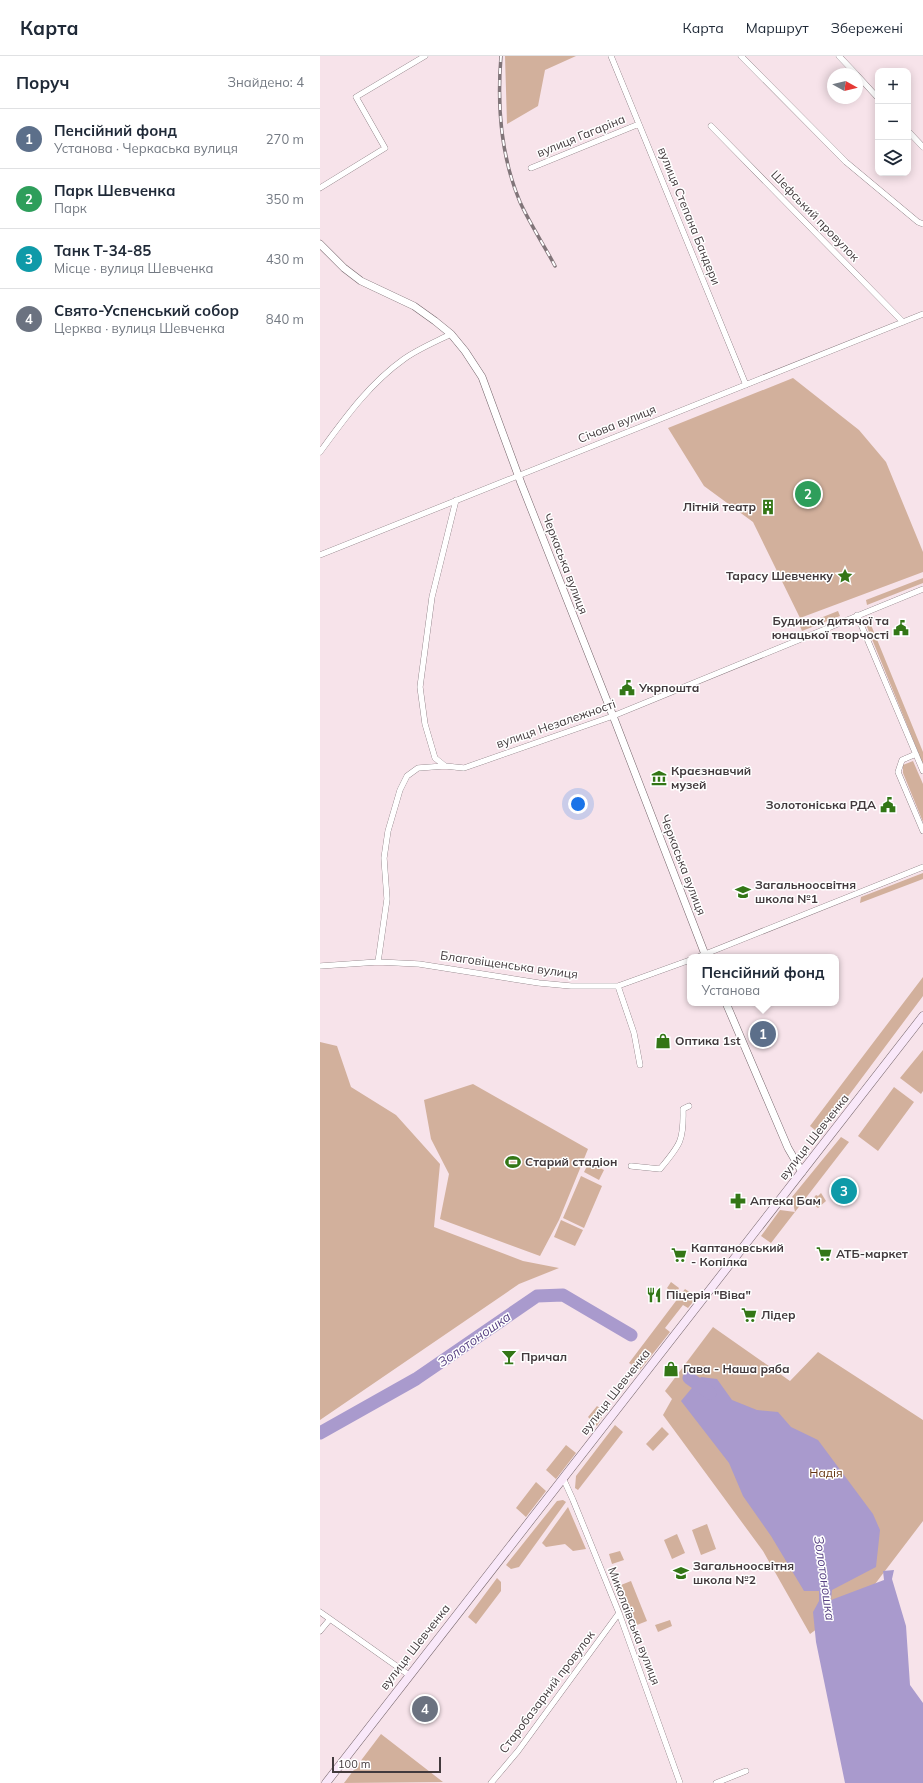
<!DOCTYPE html>
<html lang="uk">
<meta charset="utf-8">
<style>
body{margin:0;font-family:Mulish,sans-serif;background:#f6f6f7;color:#1f2937}
.controls{position:absolute;right:12px;top:12px;display:grid;overflow:hidden;border-radius:8px;box-shadow:0 2px 10px #0003}
.controls button{width:36px;height:36px;display:grid;place-items:center;padding:0;border:0;border-bottom:1px solid #e0e1e3;background:#fff;color:#1f2937;font:20px sans-serif}
.compass{position:absolute;left:507px;top:12px;width:36px;height:36px;border-radius:50%;background:#fff;box-shadow:0 2px 10px #0003;rotate:98deg}
.scale{position:absolute;left:12px;bottom:10px;width:109px;box-sizing:border-box;padding-left:4px;border:2px solid #423a3d;border-top:0;font-size:11px;line-height:14px;white-space:nowrap;color:#423a3d;-webkit-text-stroke:3px #fff;paint-order:stroke}
.you{position:absolute;left:258px;top:748px;width:14px;height:14px;margin:-10px;border:3px solid #fff;border-radius:50%;background:#1a73e8;box-shadow:0 0 0 6px #1a73e833}
.badge{display:grid;place-items:center;width:26px;height:26px;border-radius:50%;background:#b45309;color:#fff;font-size:13px;font-weight:700}
.pin{position:absolute;translate:-50% -50%;border:2px solid #fff;box-shadow:0 1px 4px #0006}
.popup{position:absolute;left:367px;top:898px;width:152px;height:52px;box-sizing:border-box;display:grid;place-content:center;border-radius:8px;background:#fff;filter:drop-shadow(0 1px 3px #0005);font-size:13px;white-space:nowrap;color:#747a83}
.popup b{font-size:15px;color:#1f2937}
.popup::after{content:'';position:absolute;left:50%;top:100%;margin-left:-8px;border:8px solid transparent;border-top-color:#fff}
.list{margin:0;padding:0;list-style:none}
h2{display:flex;justify-content:space-between;align-items:center;height:52px;margin:0;padding:0 16px;font-size:17px}
h2 small{font-size:13px;font-weight:400;color:#747a83}
.list li{display:grid;grid-template-columns:26px 1fr auto;gap:12px;align-items:center;box-sizing:border-box;height:60px;padding:0 16px;border-top:1px solid #e0e1e3}
.list b{display:block;font-size:15px;white-space:nowrap}
.list p{margin:0;font-size:13px;white-space:nowrap;color:#747a83}
.list em{font-size:13px;font-style:normal;color:#747a83}
.icon{flex:none;width:22px;height:22px;fill:none;stroke:currentColor;stroke-width:2;stroke-linecap:round;stroke-linejoin:round}
.map{position:relative;flex:none;width:603px;height:1727px;overflow:hidden}
header{display:flex;align-items:center;gap:24px;box-sizing:border-box;height:56px;padding:0 20px;background:#fff;border-bottom:1px solid #e0e1e3}
header strong{font-size:19px}
nav{display:flex;gap:22px;margin-inline-start:auto;font-size:14px}
main{display:flex}
aside{flex:1;background:#fff}
.map>svg:first-child{display:block}
</style>
<header>
<strong>Карта</strong>
<nav><a>Карта</a><a>Маршрут</a><a>Збережені</a></nav>
</header>
<main>
<aside>
<h2>Поруч<small>Знайдено: 4</small></h2>
<ul class="list">
<li><span class="badge" style="background:#5c6f8a">1</span><div><b>Пенсійний фонд</b><p>Установа · Черкаська вулиця</p></div><em>270 m</em></li>
<li><span class="badge" style="background:#2e9e5b">2</span><div><b>Парк Шевченка</b><p>Парк</p></div><em>350 m</em></li>
<li><span class="badge" style="background:#0f9aa8">3</span><div><b>Танк Т-34-85</b><p>Місце · вулиця Шевченка</p></div><em>430 m</em></li>
<li><span class="badge" style="background:#6b7280">4</span><div><b>Свято-Успенський собор</b><p>Церква · вулиця Шевченка</p></div><em>840 m</em></li>
</ul>
</aside>
<div class="map">
<svg width="603" height="1727" viewBox="0 0 603 1727">
<rect width="100%" height="100%" fill="#f7e3ea"/>
<!-- green -->
<path fill="#d2b09c" d="M185,0H256L225,14L218,50L187,68Z
M473,322L539,374L566,406L603,496V516L480,562L433,466L384,430L348,372Z
M603,522V527L547,549L546,544Z
M518,555L520,560L482,575L480,570Z
M549,564L603,696V708L545,566Z
M593,705L603,728V766L583,717V709Z
M603,817V823L540,847L541,841Z
M603,921V940L500,1078L490,1070Z
M0,986L17,990L31,1031L76,1059L120,1108L114,1171L203,1205L239,1212L199,1228L0,1364Z
M603,994V1035L601,1038L580,1022Z
M153,1028L268,1093L239,1164L220,1200L120,1163L129,1118L111,1083L104,1044Z
M574,1031L594,1046L558,1095L538,1080Z
M521,1081L529,1086L451,1187L441,1180L460,1154L475,1156L472,1141Z
M269,1106L284,1114L279,1124L264,1116Z
M261,1120L282,1130L264,1172L243,1162Z
M501,1137L506,1145L498,1152L490,1146L496,1139L498,1140Z
M241,1164L263,1174L255,1190L234,1181Z
M351,1226L359,1232L358,1234L360,1235L353,1245L351,1240L353,1237L347,1232Z
M365,1233L377,1241L368,1252L363,1249L345,1272L350,1276L320,1314L309,1307Z
M393,1271L470,1325L498,1296L603,1364V1465L552,1532L490,1578L443,1495L343,1359L352,1343L345,1335Z
M277,1350L285,1356L277,1370L268,1361Z
M295,1369L303,1376L258,1434L255,1432L256,1420Z
M342,1371L349,1378L333,1395L326,1388Z
M246,1389L256,1397L236,1423L226,1414Z
M216,1426L226,1435L206,1461L196,1452Z
M243,1444L246,1446L199,1511L191,1513L186,1509L237,1445Z
M248,1451L266,1493L253,1495L245,1488L226,1491L222,1487Z
M387,1468L396,1493L381,1499L372,1474Z
M357,1478L365,1497L352,1503L344,1484Z
M300,1495L304,1504L292,1508L289,1498Z
M177,1522L181,1526V1535L156,1568L148,1561Z
M311,1525L327,1565L317,1569L301,1529Z
M350,1564L352,1570L338,1576L335,1569Z
M61,1678L123,1726L24,1727Z"/>
<!-- water -->
<path fill="#a99acd" d="M381,1321L397,1323L412,1344L437,1354L458,1356L471,1371L498,1384L553,1458L560,1474L556,1511L512,1534L511,1544L564,1524L563,1515L574,1514L572,1523L586,1570L590,1629L603,1647V1727H525L496,1586L493,1556L499,1545V1535H484L451,1480L423,1440L409,1407L361,1345Z"/>
<g fill="none" stroke-linecap="round" stroke-linejoin="round">
<!-- river -->
<path stroke="#a99acd" stroke-width="13" d="M369,1322L390,1337
M0,1377L96,1323L217,1240L243,1239L311,1279"/>
<defs>
<path id="minor" d="M291,0L426,329
M421,0L526,106L598,166L603,168
M519,0L536,18
M537,19L558,42
M391,70L583,266
M588,75L603,91
M211,112L319,68
M0,132L65,92L36,41L105,0
M0,396C25,362 49,328 84,303C98,293 115,286 131,278
M0,499L603,258
M537,559L603,715
M596,698L582,704L578,716L603,775
M125,710L115,702L105,668L100,631L112,541L136,444
M378,901L603,811
M58,906L67,843L64,802L68,775L80,734L87,720L98,712L125,710L144,712L293,660L603,533
M0,910L58,906L99,908L219,927L251,930H298L370,904
M298,930L314,977L320,1009
M311,1110L340,1113C360,1089 364,1085 363,1053L369,1050
M243,1422L253,1444L299,1557L360,1727
M0,1556L10,1563
M0,1575L10,1563L89,1619
M171,1727L198,1695L299,1557
M396,1727L426,1715"/>
<path id="tertiary" d="M0,188L24,212L41,225L94,250L115,265L131,278L145,295L162,321L201,427L295,665L386,901
M406,947L468,1092L482,1116"/>
<path id="secondary" d="M6,1727L603,960"/>
</defs>
<!-- minor casing -->
<use href="#minor" stroke="#736369" stroke-width="6"/>
<!-- tertiary casing -->
<use href="#tertiary" stroke="#736369" stroke-width="8"/>
<!-- secondary casing -->
<use href="#secondary" stroke="#736369" stroke-width="9"/>
<!-- minor -->
<use href="#minor" stroke="#fff" stroke-width="5.5"/>
<!-- tertiary -->
<use href="#tertiary" stroke="#fff" stroke-width="7"/>
<!-- secondary -->
<use href="#secondary" stroke="#f9e8f9" stroke-width="8"/>
<defs>
<path id="rail" d="M181,0C177,49 181,101 200,146C210,168 224,189 235,210"/>
</defs>
<!-- rail casing -->
<use href="#rail" stroke="#817579" stroke-width="3.5"/>
<!-- rail -->
<use href="#rail" stroke="#fff" stroke-width="2" stroke-dasharray="6" stroke-linecap="butt"/>
</g>
<!-- icons -->
<defs>
<symbol id="building-bare" viewBox="-9 -9 18 18"><path d="M-4-6H4V6H1V3H-1V6H-4ZM-2.5-4.3h1.7v1.8h-1.7ZM.8-4.3h1.7v1.8H.8ZM-2.5-1h1.7V.8h-1.7ZM.8-1h1.7V.8H.8Z" fill="#337616" stroke="#fff" stroke-width="2.5" paint-order="stroke"/></symbol>
<symbol id="sight-bare" viewBox="-9 -9 18 18"><path d="M0-6L1.8-2.2L6-1.7L2.9 1.2L3.7 5.4L0 3.3L-3.7 5.4L-2.9 1.2L-6-1.7L-1.8-2.2Z" fill="#337616" stroke="#fff" stroke-width="2.5" paint-order="stroke"/></symbol>
<symbol id="civic-bare" viewBox="-9 -9 18 18"><path d="M-.6-6.5H3V-4.5H.6V-3L4-1V1h2V6H-6V1h2V-1L-.6-3ZM-1.2 2.5V6h2.4V2.5Z" fill="#337616" stroke="#fff" stroke-width="2.5" paint-order="stroke"/></symbol>
<symbol id="museum-bare" viewBox="-9 -9 18 18"><path d="M0-6L6-3V-2H-6V-3ZM-5-1h2V3h-2ZM-1-1h2V3h-2ZM3-1h2V3H3ZM-6 4H6V6H-6Z" fill="#337616" stroke="#fff" stroke-width="2.5" paint-order="stroke"/></symbol>
<symbol id="school-bare" viewBox="-9 -9 18 18"><path d="M0-5L7-2L0 1L-7-2ZM-4 1L0 2.5L4 1V4Q0 6-4 4Z" fill="#337616" stroke="#fff" stroke-width="2.5" paint-order="stroke"/></symbol>
<symbol id="shop-bare" viewBox="-9 -9 18 18"><path d="M-5-2.5h2.3a2.7 3.5 0 0 1 5.4 0H5L5.5 6h-11ZM-1.5-2.5h3a1.5 2.3 0 0 0-3 0Z" fill="#337616" stroke="#fff" stroke-width="2.5" paint-order="stroke"/></symbol>
<symbol id="stadium-bare" viewBox="-9 -9 18 18"><path d="M0-5a6.5 5 0 1 0 0 10a6.5 5 0 1 0 0-10ZM-3.5-1.8h7v3.6h-7Z" fill="#337616" stroke="#fff" stroke-width="2.5" paint-order="stroke"/></symbol>
<symbol id="pharmacy-bare" viewBox="-9 -9 18 18"><path d="M-2-6h4v4h4v4h-4v4h-4v-4h-4v-4h4Z" fill="#337616" stroke="#fff" stroke-width="2.5" paint-order="stroke"/></symbol>
<symbol id="supermarket-bare" viewBox="-9 -9 18 18"><path d="M-6-5.5h2.5l.6 2H6L4.5 2H-2.5L-4.4-4H-6ZM-1.5 3.2a1.3 1.3 0 1 0 .1 0ZM3 3.2a1.3 1.3 0 1 0 .1 0Z" fill="#337616" stroke="#fff" stroke-width="2.5" paint-order="stroke"/></symbol>
<symbol id="restaurant-bare" viewBox="-9 -9 18 18"><path d="M-5-6h1v4h1v-4h1v4h1v-4h1v5L-1.5 .5V6h-2V.5L-5-1ZM5-6V6H3V1.5H1.5Q1.5-4 5-6Z" fill="#337616" stroke="#fff" stroke-width="2.5" paint-order="stroke"/></symbol>
<symbol id="bar-bare" viewBox="-9 -9 18 18"><path d="M-6-5H6L.8 .8V4.5H3.5V6h-7V4.5H-.8V.8Z" fill="#337616" stroke="#fff" stroke-width="2.5" paint-order="stroke"/></symbol>
</defs>
<g fill-rule="evenodd">
<use href="#building-bare" x="437" y="440" width="22" height="22"/>
<use href="#sight-bare" x="514" y="509" width="22" height="22"/>
<use href="#civic-bare" x="570" y="561" width="22" height="22"/>
<use href="#civic-bare" x="296" y="621" width="22" height="22"/>
<use href="#museum-bare" x="328" y="711" width="22" height="22"/>
<use href="#civic-bare" x="557" y="738" width="22" height="22"/>
<use href="#school-bare" x="412" y="825" width="22" height="22"/>
<use href="#shop-bare" x="332" y="974" width="22" height="22"/>
<use href="#stadium-bare" x="182" y="1095" width="22" height="22"/>
<use href="#pharmacy-bare" x="407" y="1134" width="22" height="22"/>
<use href="#supermarket-bare" x="493" y="1187" width="22" height="22"/>
<use href="#supermarket-bare" x="348" y="1188" width="22" height="22"/>
<use href="#restaurant-bare" x="323" y="1228" width="22" height="22"/>
<use href="#supermarket-bare" x="418" y="1248" width="22" height="22"/>
<use href="#bar-bare" x="178" y="1290" width="22" height="22"/>
<use href="#shop-bare" x="340" y="1302" width="22" height="22"/>
<use href="#school-bare" x="350" y="1506" width="22" height="22"/>
</g>
<g text-anchor="middle" stroke-width="3" stroke-linejoin="round" paint-order="stroke">
<!-- street labels -->
<g font-size="12" fill="#423a3d" stroke="#fff">
<text transform="translate(261 80) rotate(-22)" y="4">вулиця Гагаріна</text>
<text transform="translate(369 160) rotate(68)" y="4">вулиця Степана Бандери</text>
<text transform="translate(495 160) rotate(46)" y="4">Шефський провулок</text>
<text transform="translate(297 368) rotate(-22)" y="4">Січова вулиця</text>
<text transform="translate(245 508) rotate(69)" y="4">Черкаська вулиця</text>
<text transform="translate(236 668) rotate(-19)" y="4">вулиця Незалежності</text>
<text transform="translate(363 809) rotate(69)" y="4">Черкаська вулиця</text>
<text transform="translate(189 909) rotate(8)" y="4">Благовіщенська вулиця</text>
<text transform="translate(494 1081) rotate(-52)" y="4">вулиця Шевченка</text>
<text transform="translate(295 1336) rotate(-52)" y="4">вулиця Шевченка</text>
<text transform="translate(314 1570) rotate(69)" y="4">Миколаївська вулиця</text>
<text transform="translate(95 1591) rotate(-52)" y="4">вулиця Шевченка</text>
<text transform="translate(227 1636) rotate(-53)" y="4">Старобазарний провулок</text>
</g>
<!-- poi labels -->
<g font-size="12" font-weight="bold" fill="#423a3d" stroke="#fff" text-anchor="start">
<text x="436" y="455" text-anchor="end">Літній театр</text>
<text x="513" y="524" text-anchor="end">Тарасу Шевченку</text>
<text x="569" y="569" text-anchor="end">Будинок дитячої та<tspan x="569" dy="14">юнацької творчості</tspan></text>
<text x="319" y="636">Укрпошта</text>
<text x="351" y="719">Краєзнавчий<tspan x="351" dy="14">музей</tspan></text>
<text x="556" y="753" text-anchor="end">Золотоніська РДА</text>
<text x="435" y="833">Загальноосвітня<tspan x="435" dy="14">школа №1</tspan></text>
<text x="355" y="989">Оптика 1st</text>
<text x="205" y="1110">Старий стадіон</text>
<text x="430" y="1149">Аптека Бам</text>
<text x="371" y="1196">Каптановський<tspan x="371" dy="14">- Копілка</tspan></text>
<text x="516" y="1202">АТБ-маркет</text>
<text x="346" y="1243">Піцерія "Віва"</text>
<text x="441" y="1263">Лідер</text>
<text x="201" y="1305">Причал</text>
<text x="363" y="1317">Гава - Наша ряба</text>
<text x="373" y="1514">Загальноосвітня<tspan x="373" dy="14">школа №2</tspan></text>
</g>
<!-- park labels -->
<g font-size="12" fill="#653411" stroke="#fff">
<text x="506" y="1421">Надія</text>
</g>
<!-- water labels -->
<g font-size="13" font-style="italic" fill="#594384" stroke="#fff">
<text transform="translate(154 1283) rotate(-35)" y="5">Золотоношка</text>
<text transform="translate(505 1522) rotate(82)" y="5">Золотоношка</text>
</g>
</g>
</svg>
<div class="controls">
<button>+</button>
<button>−</button>
<button><svg class="icon" aria-label="layers" viewBox="0 0 24 24"><path d="M12 4l9 5-9 5-9-5zM3 14l9 5 9-5"/></svg></button>
</div>
<svg class="compass" viewBox="-18 -18 36 36"><path d="M0-13l5 13h-10z" fill="#e53935"/><path d="M0 13l5-13h-10z" fill="#747a83"/></svg>
<div class="scale">100 m</div>
<div class="you"></div>
<div class="pin badge" style="left:443px;top:978px;background:#5c6f8a">1</div>
<div class="popup"><b>Пенсійний фонд</b>Установа</div>
<div class="pin badge" style="left:488px;top:438px;background:#2e9e5b">2</div>
<div class="pin badge" style="left:524px;top:1135px;background:#0f9aa8">3</div>
<div class="pin badge" style="left:105px;top:1653px;background:#6b7280">4</div>
</div>
</main>
